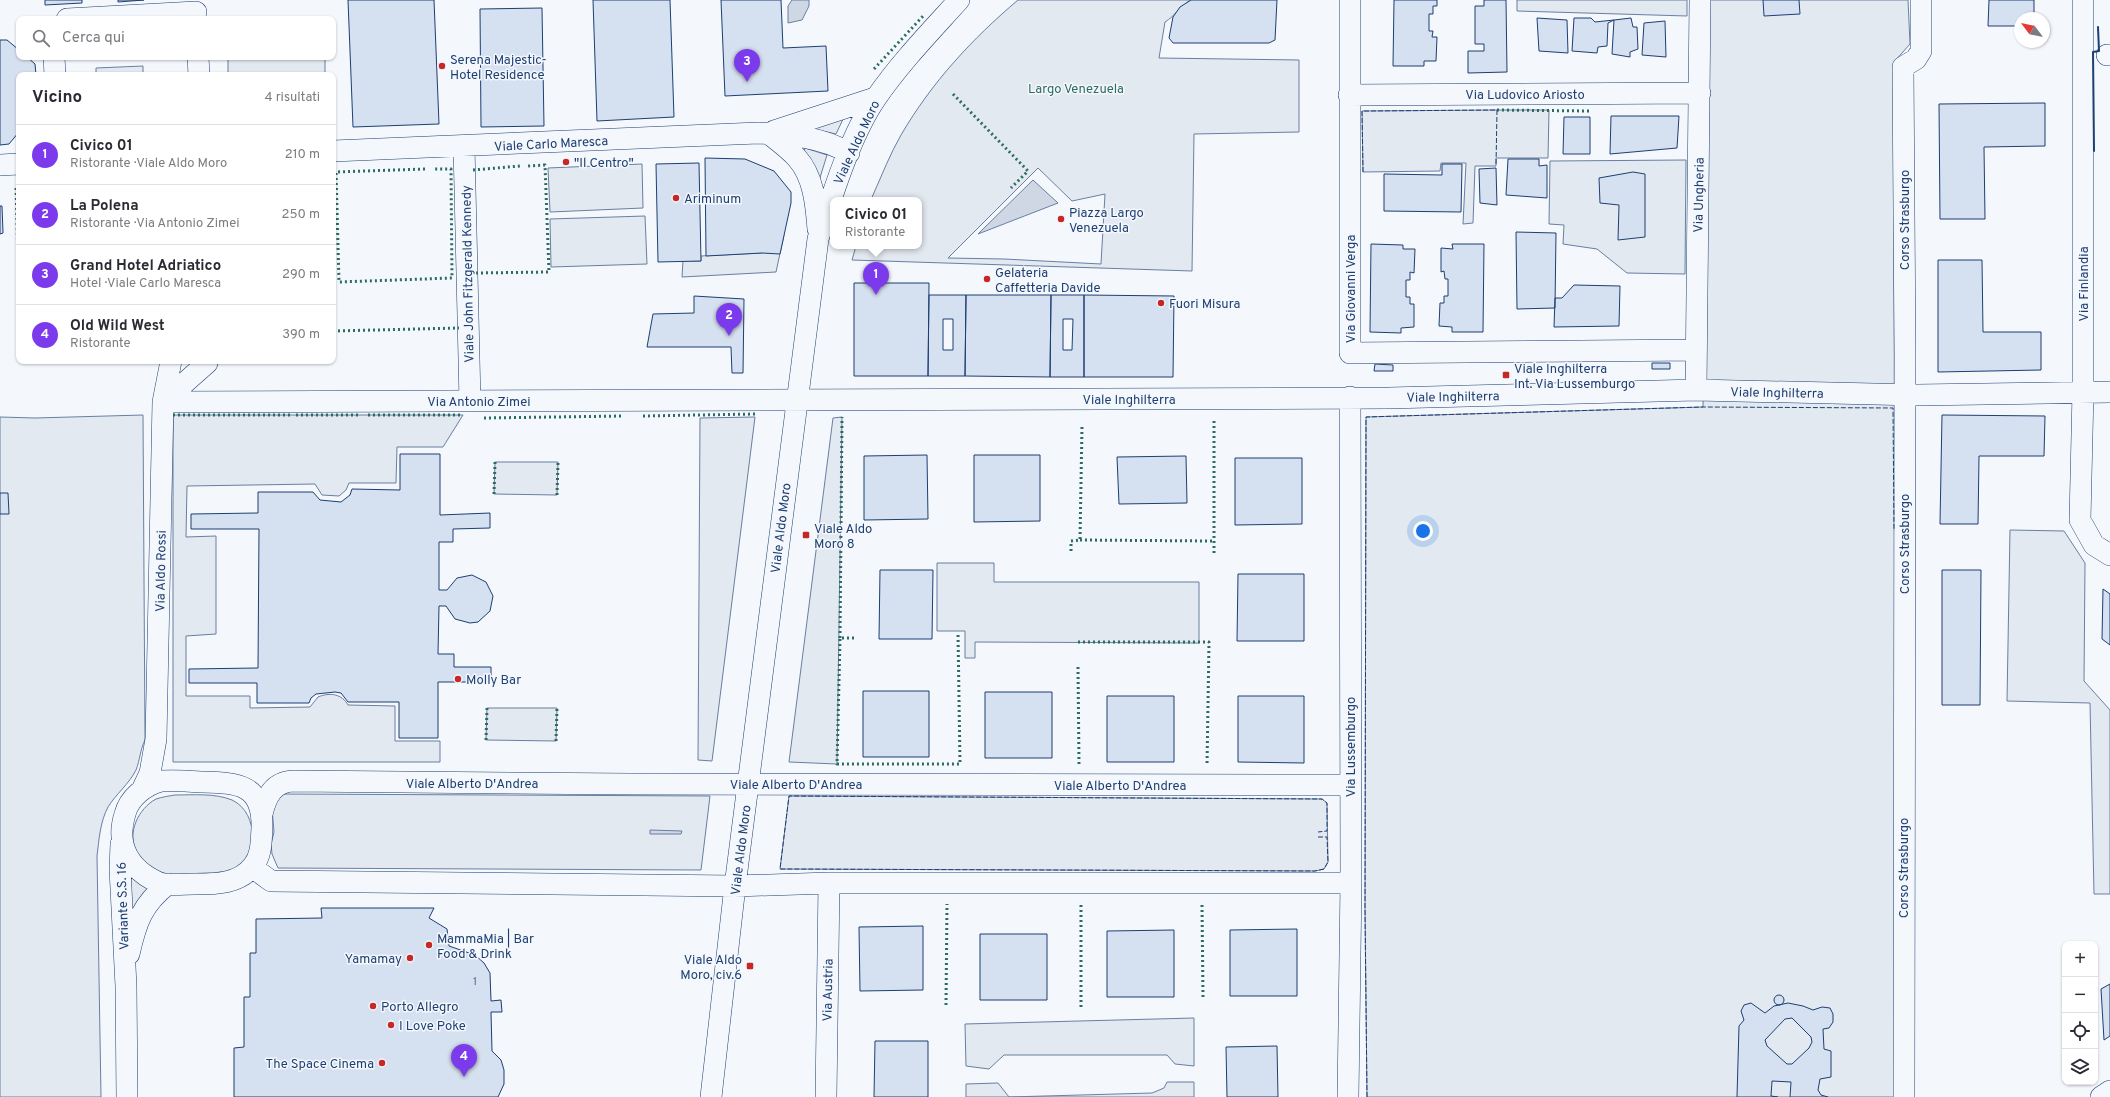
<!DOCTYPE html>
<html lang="it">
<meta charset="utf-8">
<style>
body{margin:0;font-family:Overpass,sans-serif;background:#f2f2f3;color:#2b2b33}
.controls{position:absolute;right:12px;bottom:12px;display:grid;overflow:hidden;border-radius:8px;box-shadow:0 1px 3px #0004}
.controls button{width:36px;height:36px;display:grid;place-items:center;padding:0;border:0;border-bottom:1px solid #e1e1e2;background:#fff;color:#2b2b33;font:20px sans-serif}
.compass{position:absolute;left:2014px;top:12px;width:36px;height:36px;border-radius:50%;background:#fff;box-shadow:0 1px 3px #0004;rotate:302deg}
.you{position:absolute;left:1423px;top:531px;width:14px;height:14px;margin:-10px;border:3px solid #fff;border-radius:50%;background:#1a73e8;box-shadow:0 0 0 6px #1a73e833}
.badge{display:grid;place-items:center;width:26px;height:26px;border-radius:50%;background:#7c3aed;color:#fff;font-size:13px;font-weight:700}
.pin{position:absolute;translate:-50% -33px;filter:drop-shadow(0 1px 2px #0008)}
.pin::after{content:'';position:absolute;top:21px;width:14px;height:12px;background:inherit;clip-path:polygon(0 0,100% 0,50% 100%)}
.popup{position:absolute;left:830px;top:197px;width:92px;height:52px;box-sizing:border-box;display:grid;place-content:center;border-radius:8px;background:#fff;filter:drop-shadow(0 1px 3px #0005);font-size:13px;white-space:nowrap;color:#7c7c81}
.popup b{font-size:15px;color:#2b2b33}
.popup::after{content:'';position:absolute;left:50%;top:100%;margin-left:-8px;border:8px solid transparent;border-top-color:#fff}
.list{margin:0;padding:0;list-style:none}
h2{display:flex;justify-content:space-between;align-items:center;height:52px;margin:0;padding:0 16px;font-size:17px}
h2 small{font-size:13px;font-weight:400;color:#7c7c81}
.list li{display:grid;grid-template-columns:26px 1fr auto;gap:12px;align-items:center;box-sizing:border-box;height:60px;padding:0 16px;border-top:1px solid #e1e1e2}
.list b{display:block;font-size:15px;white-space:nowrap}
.list p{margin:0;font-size:13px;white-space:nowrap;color:#7c7c81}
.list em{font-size:13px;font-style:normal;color:#7c7c81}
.icon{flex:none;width:22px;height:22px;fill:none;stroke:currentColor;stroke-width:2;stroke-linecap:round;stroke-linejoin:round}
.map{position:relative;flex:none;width:2110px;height:1097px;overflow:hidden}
.search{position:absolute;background:#fff;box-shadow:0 1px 3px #0004;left:16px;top:16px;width:320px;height:44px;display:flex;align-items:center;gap:10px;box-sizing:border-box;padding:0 14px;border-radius:8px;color:#7c7c81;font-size:15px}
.panel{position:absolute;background:#fff;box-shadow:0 1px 3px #0004;left:16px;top:72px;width:320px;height:292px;border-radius:8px}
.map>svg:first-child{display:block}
</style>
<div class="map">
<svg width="2110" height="1097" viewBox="0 0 2110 1097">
<rect width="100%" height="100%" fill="#f4f7fb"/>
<!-- green -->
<path fill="#e3e9f0" stroke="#687fa3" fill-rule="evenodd" d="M1018,0H1191C1180,6 1175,16 1165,22L1159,58L1299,60V132L1194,134L1192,271L852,260L856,246H919V200H871L873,195C882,175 890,154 901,135C932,82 972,39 1018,0ZM1038,168L1072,201L1105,194L1101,264L1004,259L948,258Z
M1517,0H1687V16L1517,11Z
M1709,0H1908L1910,44L1894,62L1895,1097H1367L1365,909L1366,417L1703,407Z
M228,57H325V75H228Z
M143,66V75H96V68Z
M1497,110H1549L1548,158H1496V166H1475L1473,223L1463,224L1466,163H1441L1440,171L1363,172L1362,111Z
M846,113L836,134L813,129Z
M805,148L827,155L818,184L803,155Z
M1686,160L1685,274L1627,273L1597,249L1563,244L1564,225L1549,224L1550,161Z
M642,164L643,208L550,212L548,168Z
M645,216L647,264L551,267L550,219Z
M766,230L784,235L776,272L682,277L683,261H701V256L762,253Z
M143,415L145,740C140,750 140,760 136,770C129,784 116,794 108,807C100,822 99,840 97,856L101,1097H0V417L35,418Z
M173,415H463L443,447H397L396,483H349L346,490L339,496L322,495L315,484L187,486L186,537L216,536V634L186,636V696H250V708L310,707L318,697C330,692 342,694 348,705L395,706V741H440V762H173Z
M755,417L712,761L698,760L700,418Z
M842,417L837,764L789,762L833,418Z
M495,462H558L557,495L494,494Z
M2010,530L2064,531L2085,563L2084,681L2110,710V894H2094L2090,703L2007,701Z
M937,563H994V582H1199V643L975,642V658H965V631H937Z
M487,708H557L556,741L486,740Z
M280,794L710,796L701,870L278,868L272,854L271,844L274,832L272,808Z
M175,795C193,795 215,793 232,800C260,813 259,862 230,872C206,881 180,876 155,873C149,867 141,860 137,852C126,833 139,808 156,799C162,797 169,796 175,795Z
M789,796L1322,799L1327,803L1328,862L1324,869L1315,871L780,869Z
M128,874L151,887L130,929Z
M1194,1018V1066L1175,1064L1167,1055H1004L989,1069L966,1066L965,1024Z
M1167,1082H1194V1097H966V1084L998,1083L1009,1097L1152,1093L1164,1088Z"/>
<!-- water -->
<path fill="#cfd7e4" stroke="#687fa3" d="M792,0H809V6L802,20L788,23V6Z
M1033,180L1058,203L978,234Z
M650,830L682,831L681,834H650Z"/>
<!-- building -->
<path fill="#d5e0f0" stroke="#1d3f73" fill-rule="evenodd" d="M45,0H82V3L45,5Z
M118,0H144L118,2Z
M348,0H434L439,124L353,127Z
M593,0H670L674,117L597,121Z
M721,0H781L783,48L826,46L828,91L725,96Z
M1191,0H1277L1275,40L1269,43H1173L1169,38L1173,17L1180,7Z
M1394,0H1437V6H1433V14H1429V31H1433L1432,37H1437L1436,61H1424V66H1393Z
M1484,0H1506L1507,72L1468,73V51H1484V44H1475V6H1484Z
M1763,0H1799L1800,14L1764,16Z
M1989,0H2034V18H2020V26H1988Z
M542,8L544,126L481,127L480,9Z
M1537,18L1567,20L1568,53L1539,51Z
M1574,18H1591L1595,22L1614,20L1608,23L1607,46L1598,47L1597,53L1572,51Z
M1631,18L1633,27H1637L1638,49L1630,52V57L1612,54L1614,20Z
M1665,21L1666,57L1642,55L1644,23Z
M0,40H7L19,50V57H27L35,64L36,75H19V132L9,144L0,145Z
M2045,103V146L1984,147L1985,219H1940L1939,104Z
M1611,116H1679L1677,148L1610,154Z
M1564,117H1590V154H1563Z
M705,158L745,159L774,171L791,192V203L780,254L762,253L706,256Z
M1508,159H1539V166L1547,165V198L1506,195Z
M699,163L701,261L658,262L656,164Z
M1442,164H1462L1461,212L1384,211V174L1442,175Z
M1496,168L1497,205L1480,203L1479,169Z
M1633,172L1645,174V237L1618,240L1619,205L1600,203L1599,178Z
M0,206H2L3,233L0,234Z
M1516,232L1556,233L1555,308L1517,309Z
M1371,244L1403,245V249H1415L1414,273L1410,272V280H1406V297H1410V304H1414V327L1401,328V333L1370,332Z
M1452,244H1484L1483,332H1452V327L1439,326L1440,303H1444V296H1448V279H1445L1444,271L1441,272V248L1453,249Z
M1938,260H1982L1983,332H2041V370L1938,372Z
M854,283H929L928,376H854Z
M1574,285L1620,286L1619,326L1554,327L1555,298H1562Z
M929,295H966L965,376H928ZM943,319H953V350H943Z
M966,295H1051L1050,377L965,376Z
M1051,295H1084V377H1050ZM1063,319H1073L1072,350H1063Z
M1084,295L1174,296L1173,377H1084Z
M694,296L744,299L743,373H732L731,347H647L653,314L694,313Z
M1652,363H1670V369H1652Z
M1375,364L1393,365V371H1374Z
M1942,415L2045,416L2044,456H1979L1978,524H1940Z
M400,454H440V515L490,513V528L453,529V542H439V590H447L457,578L472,575L486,582L493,596L490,611L478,622L470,623L455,619L446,606H439L438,654H454V667H491V682H438V738H399V702H348L341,693L335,692L316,694L311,698L309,703H257V683H189V669L258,668L259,529H191V514L258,513V492H313L320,500L341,502L350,495L352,489L400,490Z
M927,455L928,519L864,520V456Z
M974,455H1040V521L974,522Z
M1186,456L1187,503L1119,504L1117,457Z
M1235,458H1302V524L1235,525Z
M0,493H8L9,514H0Z
M880,570H933L932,639H879Z
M1942,570H1981L1980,705H1942Z
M1238,574H1304V641H1237Z
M2103,589L2110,594V645L2102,639Z
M863,691H929V757H863Z
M985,692H1052V758H985Z
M1107,696H1174V762H1107Z
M1238,696H1304V763L1238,762Z
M321,908H434L429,918L447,929L449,946L475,955L484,963L490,973L491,1001L501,1000L502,1012H491L492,1051L501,1060L504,1070V1084L498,1097H234V1048L244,1047V997H250V953H256V919L322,918Z
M923,926V990L860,991L859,927Z
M1297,929V996H1230V930Z
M1174,930V997H1107V931Z
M980,934H1047V1000H980Z
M2110,984V1036L2104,1040L2101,989Z
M1774 1000a5 5 0 1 1 10 0a5 5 0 1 1-10 0Z
M1751,1003L1765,1013L1774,1006L1788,1003L1803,1006L1813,1010L1822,1007L1830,1008L1833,1014V1022L1829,1028L1823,1029L1824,1049L1831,1051V1077L1820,1079L1818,1090L1821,1095L1828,1097H1790L1791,1082L1772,1081L1771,1096L1778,1097H1737L1739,1026L1744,1020L1741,1011L1744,1005ZM1792,1018L1811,1037L1812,1042L1809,1048L1792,1064H1787L1767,1046L1765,1040L1785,1019Z
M875,1041H928V1097H874Z
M1277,1046L1278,1097H1227L1226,1047Z"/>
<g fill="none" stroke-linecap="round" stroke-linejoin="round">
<defs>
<path id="minor" d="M1350,0V353L1696,350
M2083,0V392L2080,520L2094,545L2110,555
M67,19L196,12
M2107,55H2110
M54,57L55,75
M198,57L199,75
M1349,95L1700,93
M774,131L875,98
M768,133C778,141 789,149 797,158C814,177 816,205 818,229
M464,146L470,401
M333,151L758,133C789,134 822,137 849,153
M0,165L19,164
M1696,390L1700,0
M163,402L1389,398L1696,390L1917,395L2110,392
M163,402L207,363
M161,781C174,780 188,781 201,782C237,783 263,783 262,828C261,841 262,855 253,866C239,884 216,884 195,884C185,884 174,885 164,884C157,883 151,879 145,875C124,860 117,839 125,814C129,798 145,785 161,781Z
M142,790L150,773L156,739L163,402L171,361
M262,814C266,797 273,782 293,781L630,784L1350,785
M121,844L120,869L126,986L127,1097
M252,867L271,881L735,886L829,883H1351
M129,954C136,923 142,904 168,884
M711,1097L735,886L818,239C832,196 850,136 876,98C900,63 931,31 959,0
M826,1097L829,883
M1348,1097L1351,883L1350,397
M1904,1097L1905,353L1903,67L1916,59L1921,51V0
M2101,1097L2110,1091"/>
</defs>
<!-- minor casing -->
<use href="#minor" stroke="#1d3f73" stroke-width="22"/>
<!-- minor -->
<use href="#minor" stroke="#f4f7fb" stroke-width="21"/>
<!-- hedge -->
<path stroke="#2c6c60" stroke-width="3" stroke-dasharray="2 3" stroke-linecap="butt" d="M874,69L924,15
M953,94L1028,171L1011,188
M1497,110L1590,111
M425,169L336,172L339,282L452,278L451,169H433
M473,170L520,166
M19,186H16L19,297
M476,273L549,272L545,165L528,166
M333,331L459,328
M173,415H291
M296,415H360
M368,415H463
M643,416L755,414
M484,418L623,416
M494,494L495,462
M557,495L558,462
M1080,540L1213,541
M1071,551V541L1080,540L1082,426
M1214,553V421
M840,638L842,417
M854,638H840L837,764H960L958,633
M1078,642H1209L1207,766
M1078,667L1079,765
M486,740L487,708
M556,741L557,708
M1081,905V1008
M1202,905L1203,997
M946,1005L947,904"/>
<!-- fence -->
<path stroke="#1d3f73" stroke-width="1" stroke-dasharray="5 2" stroke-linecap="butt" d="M1363,172L1362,111H1365L1497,110L1496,166
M1318,837H1327L1328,862L1324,869L1315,871L780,869L789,796L1322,799L1327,803V831L1318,832
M1367,1097L1365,909L1366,417L1703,407L1893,408L1894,531"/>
<!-- wall -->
<path stroke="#1d3f73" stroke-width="2" d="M2094,151L2093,52L2099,51L2098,27"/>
</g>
<!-- markers -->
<g fill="#c62828" stroke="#f4f7fb" stroke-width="1.5">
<circle cx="442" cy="66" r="4"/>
<circle cx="566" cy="162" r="4"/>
<circle cx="676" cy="198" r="4"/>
<circle cx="1061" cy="219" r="4"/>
<circle cx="987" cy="279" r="4"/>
<circle cx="1161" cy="303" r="4"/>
<rect x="1502" y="371" width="8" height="8" rx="2"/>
<rect x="802" y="531" width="8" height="8" rx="2"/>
<circle cx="458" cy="679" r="4"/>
<circle cx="429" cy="945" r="4"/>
<circle cx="410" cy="958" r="4"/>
<rect x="746" y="962" width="8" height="8" rx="2"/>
<circle cx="373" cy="1006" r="4"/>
<circle cx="391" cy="1025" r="4"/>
<circle cx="382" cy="1063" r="4"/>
</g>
<g text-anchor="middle" stroke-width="3" stroke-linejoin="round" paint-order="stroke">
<!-- number labels -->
<g font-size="11" fill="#4b6792">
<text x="475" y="985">1</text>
</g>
<!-- poi labels -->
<g font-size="13" fill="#1d3f73" stroke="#f4f7fb" text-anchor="start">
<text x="450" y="64">Serena Majestic-<tspan x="450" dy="15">Hotel Residence</tspan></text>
<text x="574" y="167">"Il Centro"</text>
<text x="684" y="203">Ariminum</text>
<text x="1069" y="217">Piazza Largo<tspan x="1069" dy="15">Venezuela</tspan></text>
<text x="995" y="277">Gelateria<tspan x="995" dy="15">Caffetteria Davide</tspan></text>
<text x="1169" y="308">Fuori Misura</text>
<text x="1514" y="373">Viale Inghilterra<tspan x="1514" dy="15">Int. Via Lussemburgo</tspan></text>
<text x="814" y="533">Viale Aldo<tspan x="814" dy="15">Moro 8</tspan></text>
<text x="466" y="684">Molly Bar</text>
<text x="437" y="943">MammaMia | Bar<tspan x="437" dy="15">Food &amp; Drink</tspan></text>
<text x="402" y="963" text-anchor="end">Yamamay</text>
<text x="742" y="964" text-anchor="end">Viale Aldo<tspan x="742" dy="15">Moro, civ.6</tspan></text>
<text x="381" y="1011">Porto Allegro</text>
<text x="399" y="1030">I Love Poke</text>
<text x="374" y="1068" text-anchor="end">The Space Cinema</text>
</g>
<!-- park labels -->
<g font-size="13" fill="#2c6c60" stroke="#f4f7fb">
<text x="1076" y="93">Largo Venezuela</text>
</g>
<!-- street labels -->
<g font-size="13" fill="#1d3f73" stroke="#f4f7fb">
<text x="1525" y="99">Via Ludovico Ariosto</text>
<text transform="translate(856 142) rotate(-65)" y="5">Viale Aldo Moro</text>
<text transform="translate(551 143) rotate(-3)" y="5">Viale Carlo Maresca</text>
<text transform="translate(1698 195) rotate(-89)" y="5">Via Ungheria</text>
<text transform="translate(1904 220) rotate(-90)" y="5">Corso Strasburgo</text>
<text transform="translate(467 274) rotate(-91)" y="5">Viale John Fitzgerald Kennedy</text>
<text transform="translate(2083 284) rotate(-90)" y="5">Via Finlandia</text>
<text transform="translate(1350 289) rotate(-90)" y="5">Via Giovanni Verga</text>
<text transform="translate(1777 392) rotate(1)" y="5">Viale Inghilterra</text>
<text transform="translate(1453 396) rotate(-1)" y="5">Viale Inghilterra</text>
<text x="1129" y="404">Viale Inghilterra</text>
<text x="479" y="406">Via Antonio Zimei</text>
<text transform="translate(780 528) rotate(-83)" y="5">Viale Aldo Moro</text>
<text transform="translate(1904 544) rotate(-90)" y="5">Corso Strasburgo</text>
<text transform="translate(160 571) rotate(-89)" y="5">Via Aldo Rossi</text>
<text transform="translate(1350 747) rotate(-90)" y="5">Via Lussemburgo</text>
<text x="472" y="788">Viale Alberto D'Andrea</text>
<text x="796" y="789">Viale Alberto D'Andrea</text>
<text x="1120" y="790">Viale Alberto D'Andrea</text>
<text transform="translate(740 850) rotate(-83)" y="5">Viale Aldo Moro</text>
<text transform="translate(1903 868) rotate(-90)" y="5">Corso Strasburgo</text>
<text transform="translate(122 906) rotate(-92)" y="5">Variante S.S. 16</text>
<text transform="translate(827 990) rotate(-89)" y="5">Via Austria</text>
</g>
</g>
</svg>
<div class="controls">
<button>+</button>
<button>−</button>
<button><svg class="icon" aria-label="locate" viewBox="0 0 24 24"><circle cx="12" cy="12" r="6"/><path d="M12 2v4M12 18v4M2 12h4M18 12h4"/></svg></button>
<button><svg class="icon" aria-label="layers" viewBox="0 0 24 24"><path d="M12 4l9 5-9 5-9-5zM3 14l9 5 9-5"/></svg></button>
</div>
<svg class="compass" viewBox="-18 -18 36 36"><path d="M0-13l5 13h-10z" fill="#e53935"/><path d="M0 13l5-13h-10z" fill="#7c7c81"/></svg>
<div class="you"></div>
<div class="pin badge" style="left:876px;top:295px">1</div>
<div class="popup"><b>Civico 01</b>Ristorante</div>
<div class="pin badge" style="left:729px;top:336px">2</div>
<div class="pin badge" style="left:747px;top:82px">3</div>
<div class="pin badge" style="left:464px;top:1077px">4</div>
<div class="search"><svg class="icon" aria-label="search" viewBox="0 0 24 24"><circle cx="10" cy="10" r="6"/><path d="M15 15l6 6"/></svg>Cerca qui</div>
<section class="panel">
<h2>Vicino<small>4 risultati</small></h2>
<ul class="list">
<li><span class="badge">1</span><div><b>Civico 01</b><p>Ristorante · Viale Aldo Moro</p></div><em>210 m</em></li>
<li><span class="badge">2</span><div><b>La Polena</b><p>Ristorante · Via Antonio Zimei</p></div><em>250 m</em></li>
<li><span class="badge">3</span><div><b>Grand Hotel Adriatico</b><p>Hotel · Viale Carlo Maresca</p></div><em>290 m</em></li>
<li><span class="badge">4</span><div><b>Old Wild West</b><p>Ristorante</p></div><em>390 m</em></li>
</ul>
</section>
</div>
